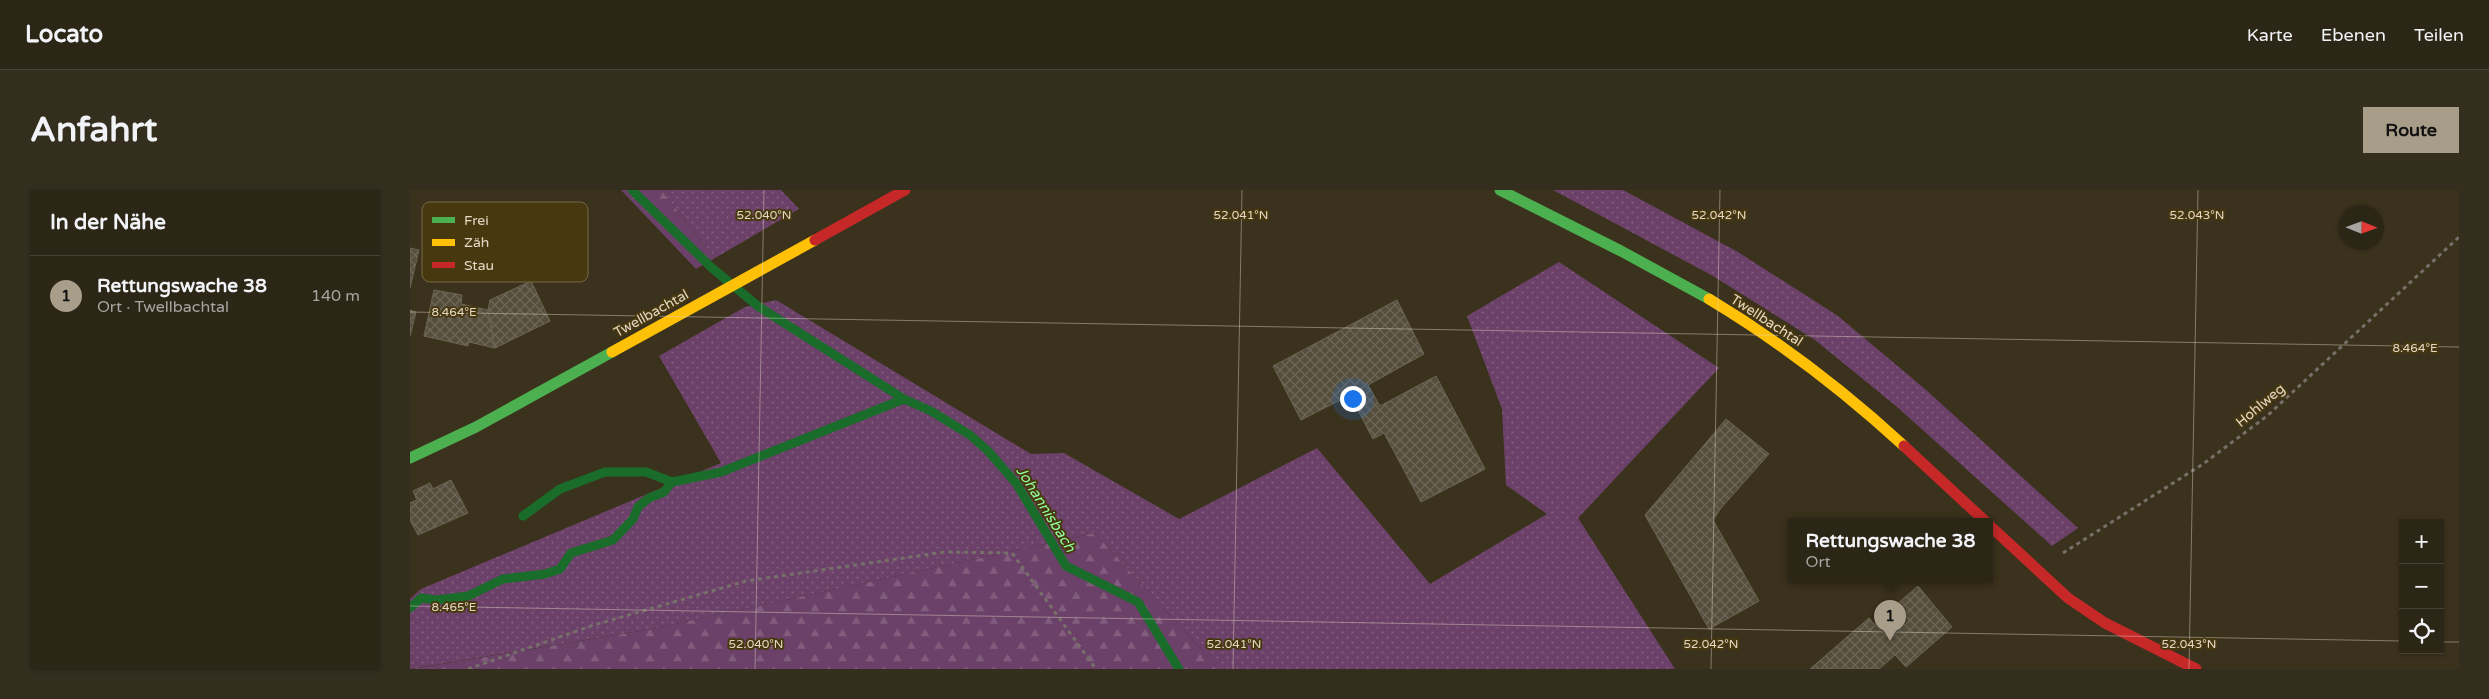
<!DOCTYPE html>
<html lang="de">
<meta charset="utf-8">
<style>
body{margin:0;font-family:"Varela Round",sans-serif;background:#342e1f;color:#f1f3f6}
.controls{position:absolute;right:15px;bottom:15px;display:grid;overflow:hidden;border-radius:0px;box-shadow:0 1px 4px #0004}
.controls button{width:45px;height:45px;display:grid;place-items:center;padding:0;border:0;border-bottom:1px solid #484335;background:#2c2616;color:#f1f3f6;font:25px sans-serif}
.compass{position:absolute;left:1929px;top:15px;width:45px;height:45px;border-radius:50%;background:#2c2616;box-shadow:0 1px 4px #0004;rotate:91deg}
.you{position:absolute;left:942px;top:208px;width:18px;height:18px;margin:-12px;border:4px solid #fff;border-radius:50%;background:#1a73e8;box-shadow:0 0 0 8px #1a73e833}
.badge{display:grid;place-items:center;width:32px;height:32px;border-radius:50%;background:#a79d89;color:#111;font-size:16px;font-weight:700}
.pin{position:absolute;translate:-50% -41px;filter:drop-shadow(0 1px 2px #0008)}
.pin::after{content:'';position:absolute;top:26px;width:18px;height:15px;background:inherit;clip-path:polygon(0 0,100% 0,50% 100%)}
.popup{position:absolute;left:1378px;top:328px;width:205px;height:65px;box-sizing:border-box;display:grid;place-content:center;border-radius:0px;background:#2c2616;filter:drop-shadow(0 1px 4px #0005);font-size:16px;white-space:nowrap;color:#a6a5a1}
.popup b{font-size:19px;color:#f1f3f6}
.popup::after{content:'';position:absolute;left:50%;top:100%;margin-left:-10px;border:10px solid transparent;border-top-color:#2c2616}
.list{margin:0;padding:0;list-style:none}
h2{display:flex;justify-content:space-between;align-items:center;height:65px;margin:0;padding:0 20px;font-size:21px}
h2 small{font-size:16px;font-weight:400;color:#a6a5a1}
.list li{display:grid;grid-template-columns:32px 1fr auto;gap:15px;align-items:center;box-sizing:border-box;height:80px;padding:0 20px;border-top:1px solid #484335}
.list b{display:block;font-size:19px;white-space:nowrap}
.list p{margin:0;font-size:16px;white-space:nowrap;color:#a6a5a1}
.list em{font-size:16px;font-style:normal;color:#a6a5a1}
.icon{flex:none;width:28px;height:28px;fill:none;stroke:currentColor;stroke-width:2;stroke-linecap:round;stroke-linejoin:round}
.map{position:relative;flex:none;width:2049px;height:479px;overflow:hidden;border-radius:0px}
header{display:flex;align-items:center;gap:30px;box-sizing:border-box;height:70px;padding:0 25px;background:#2c2616;border-bottom:1px solid #484335}
header strong{font-size:24px}
nav{display:flex;gap:28px;margin-inline-start:auto;font-size:18px}
.intro{display:flex;align-items:center;justify-content:space-between;box-sizing:border-box;height:120px;padding:0 30px}
h1{margin:0;font-size:35px}
.button{padding:12px 22px;border-radius:0px;background:#a79d89;color:#111;font-size:18px;font-weight:700}
main{display:flex;gap:30px;padding:0 30px}
aside{flex:1;background:#2c2616;border-radius:0px;box-shadow:0 1px 4px #0004}
.map>svg:first-child{display:block}
</style>
<header>
<strong>Locato</strong>
<nav><a>Karte</a><a>Ebenen</a><a>Teilen</a></nav>
</header>
<div class="intro"><h1>Anfahrt</h1><a class="button">Route</a></div>
<main>
<aside>
<h2>In der Nähe<small></small></h2>
<ul class="list">
<li><span class="badge">1</span><div><b>Rettungswache 38</b><p>Ort · Twellbachtal</p></div><em>140 m</em></li>
</ul>
</aside>
<div class="map">
<svg width="2049" height="479" viewBox="0 0 2049 479">
<defs>
<pattern id="grass-dots" width="8" height="8" patternUnits="userSpaceOnUse" patternTransform="scale(1.25)"><rect width="8" height="8" fill="#6c4169"/><path d="M2 2h.1M6 6h.1" fill="none" stroke="#815c7d" stroke-width="1.8" stroke-linecap="round"/></pattern>
<pattern id="forest-firs" width="22" height="20" patternUnits="userSpaceOnUse" patternTransform="scale(1.25)"><rect width="22" height="20" fill="#6c4169"/><path d="M5 1l3.5 6h-7zM16 11l3.5 6h-7z" fill="#815c7d"/></pattern>
<pattern id="building-cross-hatch" width="8" height="8" patternUnits="userSpaceOnUse" patternTransform="scale(1.25)"><rect width="8" height="8" fill="#554e3d"/><path d="M0 0l8 8M0 8l8-8" fill="none" stroke="#6d6757"/></pattern>
</defs>
<rect width="100%" height="100%" fill="#3b321d"/>
<!-- grass -->
<path fill="url(#grass-dots)" d="M251,0H371L389,19L305,68Z
M1143,0H1213L1328,62L1428,126L1515,199L1668,338L1642,356L1486,216L1405,150L1303,86Z
M1149,72L1309,178L1168,328L1265,479H809L685,343L242,439L0,479V409L11,399L311,273L249,166L335,117L366,110L621,264L654,263L769,329L907,258L1020,394L1137,324L1096,295L1092,219L1057,126Z"/>
<!-- forest -->
<path fill="url(#forest-firs)" d="M211,0H251L305,68L286,79Z
M685,343L809,479H2L242,439Z"/>
<g fill="none" stroke-linecap="round" stroke-linejoin="round">
<!-- stream -->
<path stroke="#196c29" stroke-width="9" d="M222,0L302,78L349,117L494,209
M113,326L150,299L195,282H236L262,292L311,282L494,209L521,221L560,245L578,261L606,293L656,376L728,412L769,479
M0,418L11,408L27,410L58,406L93,389L135,384L150,379L161,363L203,350L223,329L228,317L239,308L254,302L262,292"/>
</g>
<!-- building -->
<path fill="url(#building-cross-hatch)" stroke="#6d6554" d="M0,58L9,60L0,98Z
M121,91L140,131L85,158L78,120L80,110Z
M24,100L52,105L51,114L78,120L85,158L59,152L58,156L14,146Z
M987,110L1014,164L958,195L970,216L1026,186L1075,279L1011,312L974,243L963,249L940,205L891,230L863,176Z
M0,120L6,122L0,146Z
M1316,229L1359,264L1311,318L1303,330L1349,411L1299,439L1235,325Z
M41,290L58,323L8,345L0,330V313L7,310L3,301L20,293L23,299Z
M1508,396L1542,437L1496,477L1485,465L1469,479H1400L1459,428L1464,434Z"/>
<g fill="none" stroke-linecap="round" stroke-linejoin="round">
<!-- path -->
<path stroke="#767069" stroke-width="3" stroke-dasharray="4 4" stroke-linecap="butt" d="M1653,363L1793,274L1857,226L2049,47
M58,479L184,435L336,391L535,362L602,363L686,479"/>
<!-- fast -->
<path stroke="#4caf50" stroke-width="11" d="M1090,0L1211,61L1299,109
M0,268L66,237L202,162"/>
<!-- slow -->
<path stroke="#ffc107" stroke-width="11" d="M1299,109C1369,151 1433,200 1494,256
M202,162L405,50"/>
<!-- jam -->
<path stroke="#c62828" stroke-width="11" d="M405,50L495,0
M1494,256L1576,332
M1579,335L1658,408L1695,433L1786,479"/>
</g>
<!-- ticks -->
<path fill="none" stroke="#e1d7c3" stroke-width="1" stroke-opacity="0.45" d="M0,122L2049,157M0,416L1993,451M2030,452H2049M345,479L354,0M823,479L832,0M1301,479L1310,0M1779,479L1788,0"/>
<g text-anchor="middle" stroke-width="4" stroke-linejoin="round" paint-order="stroke">
<!-- street labels -->
<g font-size="14" fill="#e1d7c3" stroke="#483810">
<text transform="translate(241 123) rotate(-29)" y="5">Twellbachtal</text>
<text transform="translate(1357 130) rotate(33)" y="5">Twellbachtal</text>
<text transform="translate(1850 215) rotate(-40)" y="5">Hohlweg</text>
</g>
<!-- water labels -->
<g font-size="15" font-style="italic" fill="#92fe9d" stroke="#483810">
<text transform="translate(636 319) rotate(58)" y="5">Johannisbach</text>
</g>
</g>
<!-- legend -->
<rect x="12" y="12" width="166" height="80" rx="8" fill="#483810" stroke="#766846" stroke-width="1"/>
<rect x="22" y="27" width="23" height="6" fill="#4caf50"/>
<rect x="22" y="49" width="23" height="7" fill="#ffc107"/>
<rect x="22" y="72" width="23" height="6" fill="#c62828"/>
<g font-size="14" fill="#e1d7c3">
<text x="54" y="35">Frei</text>
<text x="54" y="57">Zäh</text>
<text x="54" y="80">Stau</text>
</g>
<g font-size="12" text-anchor="middle" fill="#e1d7c3" stroke="#483810" stroke-width="4" stroke-linejoin="round" paint-order="stroke">
<text x="354" y="29">52.040°N</text>
<text x="831" y="29">52.041°N</text>
<text x="1309" y="29">52.042°N</text>
<text x="1787" y="29">52.043°N</text>
<text x="44" y="126">8.464°E</text>
<text x="2005" y="162">8.464°E</text>
<text x="44" y="421">8.465°E</text>
<text x="346" y="458">52.040°N</text>
<text x="824" y="458">52.041°N</text>
<text x="1301" y="458">52.042°N</text>
<text x="1779" y="458">52.043°N</text>
</g>
</svg>
<div class="controls">
<button>+</button>
<button>−</button>
<button><svg class="icon" aria-label="locate" viewBox="0 0 24 24"><circle cx="12" cy="12" r="6"/><path d="M12 2v4M12 18v4M2 12h4M18 12h4"/></svg></button>
</div>
<svg class="compass" viewBox="-18 -18 36 36"><path d="M0-13l5 13h-10z" fill="#e53935"/><path d="M0 13l5-13h-10z" fill="#a6a5a1"/></svg>
<div class="you"></div>
<div class="pin badge" style="left:1480px;top:451px">1</div>
<div class="popup"><b>Rettungswache 38</b>Ort</div>
</div>
</main>
